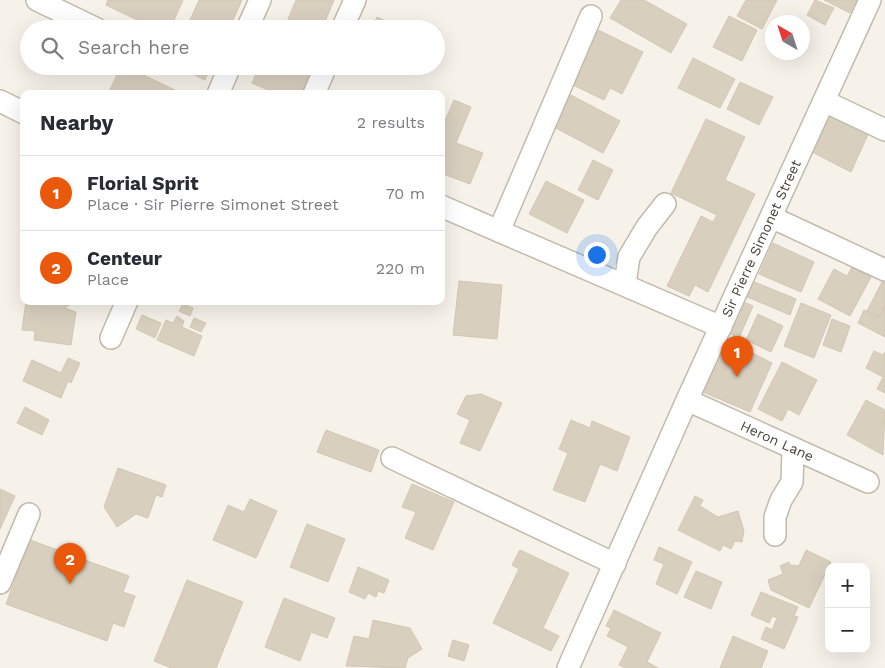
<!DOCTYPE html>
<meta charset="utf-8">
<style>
body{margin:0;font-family:"Work Sans",sans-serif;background:#f7f7f7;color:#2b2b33}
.controls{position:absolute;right:15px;bottom:15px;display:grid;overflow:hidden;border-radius:10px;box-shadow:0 5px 20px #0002}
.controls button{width:45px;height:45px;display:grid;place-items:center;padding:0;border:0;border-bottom:1px solid #e1e1e2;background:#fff;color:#2b2b33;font:25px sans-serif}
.compass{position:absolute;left:765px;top:15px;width:45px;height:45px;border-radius:50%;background:#fff;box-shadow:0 5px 20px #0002;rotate:321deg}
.you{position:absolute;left:596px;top:254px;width:18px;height:18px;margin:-12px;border:4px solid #fff;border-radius:50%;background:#1a73e8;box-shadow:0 0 0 8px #1a73e833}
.badge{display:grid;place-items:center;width:32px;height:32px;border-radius:50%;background:#ea580c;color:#fff;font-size:16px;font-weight:700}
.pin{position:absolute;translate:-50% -41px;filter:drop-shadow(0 1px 2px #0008)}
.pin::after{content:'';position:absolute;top:26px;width:18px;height:15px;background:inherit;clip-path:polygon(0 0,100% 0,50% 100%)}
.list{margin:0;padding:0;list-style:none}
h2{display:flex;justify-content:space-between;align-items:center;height:65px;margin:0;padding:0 20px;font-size:21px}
h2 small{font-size:16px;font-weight:400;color:#7c7c81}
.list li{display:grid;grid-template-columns:32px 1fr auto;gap:15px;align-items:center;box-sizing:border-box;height:75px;padding:0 20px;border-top:1px solid #e1e1e2}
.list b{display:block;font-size:19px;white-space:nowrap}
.list p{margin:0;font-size:16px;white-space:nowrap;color:#7c7c81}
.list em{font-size:16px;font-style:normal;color:#7c7c81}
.icon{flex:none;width:28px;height:28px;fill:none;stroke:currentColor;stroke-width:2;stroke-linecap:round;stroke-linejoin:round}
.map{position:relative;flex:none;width:885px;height:668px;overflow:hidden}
.search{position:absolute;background:#fff;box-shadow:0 5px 20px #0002;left:20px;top:20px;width:425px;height:55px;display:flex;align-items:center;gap:12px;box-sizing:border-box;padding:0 18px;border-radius:28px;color:#7c7c81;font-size:19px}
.panel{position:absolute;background:#fff;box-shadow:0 5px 20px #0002;left:20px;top:90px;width:425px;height:215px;border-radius:10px}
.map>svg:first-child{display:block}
</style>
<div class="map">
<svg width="885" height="668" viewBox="0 0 885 668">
<rect width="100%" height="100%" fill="#f6f2ea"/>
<!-- building -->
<path fill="#d8cfbf" stroke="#d3c7b2" d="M108,0H183L170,29H156L106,5Z
M199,0H242L229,29H186Z
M296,0H334L322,29H312L288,19Z
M621,0H644L687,24L671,53L610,18Z
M746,0H777L762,29L737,16Z
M815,0L834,8L825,25L807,15Z
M824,0H862L858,7L854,4L850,13Z
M729,16L757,30L742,61L713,47Z
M377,17L403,29H371Z
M594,28L643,52L622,94L610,88L604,100L567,82Z
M693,58L735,79L720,108L678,88Z
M121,66H125L183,94H108Z
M176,66H211L205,80Z
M272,66H312L301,94H277L252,83L257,71L268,75Z
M740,82L773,97L759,125L727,109Z
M571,95L620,121L603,153L554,127Z
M454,100L471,107L456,143L483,153L470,184L441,173V130Z
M833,112L870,130L851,172L812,152Z
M706,119L745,137L725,180L755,194L708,292L695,285L689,296L667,286L701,216L713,222L717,215L671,193Z
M593,160L613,170L598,200L578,190Z
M546,181L584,200L567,233L529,214Z
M773,243L814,262L801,292L759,274Z
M852,267L871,277L850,316L818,299L834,269L847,276Z
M883,280L885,281V305L879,317L867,311Z
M459,281L502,285L497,339L453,335Z
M752,281L796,299L790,315L745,296Z
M26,301H75L65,308L76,312L71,345L34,340L35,331L22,330Z
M742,301L753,306L739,338L727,332Z
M801,303L831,315L814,358L784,346Z
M183,304L193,308L190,316L179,311Z
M885,305V337L858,323L864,310L879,317Z
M758,314L783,326L771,352L746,340Z
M142,315L161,323L155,338L136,329Z
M177,316L184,321L182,327L202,336L194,356L157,340L166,320L173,323Z
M194,318L206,323L201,332L190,327Z
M832,319L850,326L841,352L823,345Z
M727,340L772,363L750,412L703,392Z
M874,351L883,355L885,352V393L877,389L883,377L866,368Z
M68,358L80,363L71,383L68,381L61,398L23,381L32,360L61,373Z
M782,362L817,380L799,415L788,409L782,421L758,409Z
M481,394L502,403L480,451L460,443L470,420L457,414L466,396Z
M866,400L885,410L883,455L847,435Z
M25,407L49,420L42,435L17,423Z
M571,420L590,428L592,421L630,437L617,471L600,464L585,502L553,490L568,453L559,449Z
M326,430L379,450L371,472L317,452Z
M118,468L166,485L162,497L156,495L148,518L136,514L117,527L104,507Z
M412,484L454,502L433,550L405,538L416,512L402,507Z
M0,489L15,496L0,529Z
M695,496L703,500L700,506L718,517L738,511L744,531L742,542L735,541L731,549L723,545L720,551L678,530Z
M250,499L277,511L256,558L213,540L228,505L244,512Z
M307,524L345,539L328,582L290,567Z
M30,540L129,576L123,592L135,596L124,627L113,623L107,641L6,604Z
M659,547L692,562L677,594L656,584L664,564L654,560Z
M520,550L569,573L543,628L559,636L551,651L493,623L519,569L512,565Z
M806,550L831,562L809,608L771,590L768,580L783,574L780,566L789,562L790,565L799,566Z
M358,567L389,580L384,593L378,591L376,597L368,593L365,599L349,592Z
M696,571L722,582L711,609L684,597Z
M187,580L243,602L216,668H171L154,661Z
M761,592L798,607L794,616L798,617L784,649L761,639L766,627L772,630L777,618L772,616L769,623L751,615Z
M284,598L335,618L327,638L311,632L300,661L265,647Z
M614,610L661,633L647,662L658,668H626L619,665L628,647L607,636L611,628L606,626Z
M373,620L410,628L422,649L408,658L405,668L346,666L354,636L369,639Z
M733,636L768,651L761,668H720Z
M453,640L469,645L464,661L448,656Z"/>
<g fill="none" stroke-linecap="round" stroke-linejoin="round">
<defs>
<g id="minor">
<path d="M37,0L97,29"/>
<path d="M247,29L260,0"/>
<path d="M342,29L355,0"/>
<path d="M218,94L230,66"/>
<path d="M314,94L326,66"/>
<path d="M0,101L24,113"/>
<path d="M824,101L885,130"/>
<path d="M441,206L721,327"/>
<path d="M771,217L885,270"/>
<path d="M499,231L591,16"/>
<path d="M625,284L629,257L647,227L665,204"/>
<path d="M111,338L127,301"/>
<path id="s1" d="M687,400L868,482"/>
<path d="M392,458L615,564"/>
<path d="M775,535V517L781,500L792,482L793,450"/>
<path d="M0,583L29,514"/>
<path id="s2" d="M568,668L687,400L870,0"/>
</g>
</defs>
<!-- minor casing -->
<use href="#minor" stroke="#c2bbac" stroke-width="24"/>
<!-- minor -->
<use href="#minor" stroke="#fff" stroke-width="21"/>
</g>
<g text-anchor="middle" stroke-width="5" stroke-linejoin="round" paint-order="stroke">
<!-- street labels -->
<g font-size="14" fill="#4a4338" stroke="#fff">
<text dy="5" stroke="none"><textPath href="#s2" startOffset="471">Sir Pierre Simonet Street</textPath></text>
<text dy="5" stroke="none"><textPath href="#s1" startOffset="99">Heron Lane</textPath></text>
</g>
</g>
</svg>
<div class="controls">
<button>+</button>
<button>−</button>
</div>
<svg class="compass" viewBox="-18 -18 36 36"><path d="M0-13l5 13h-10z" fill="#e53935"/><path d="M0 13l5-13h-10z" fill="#7c7c81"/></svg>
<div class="you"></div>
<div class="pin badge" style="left:737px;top:377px">1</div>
<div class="pin badge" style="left:70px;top:584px">2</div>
<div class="search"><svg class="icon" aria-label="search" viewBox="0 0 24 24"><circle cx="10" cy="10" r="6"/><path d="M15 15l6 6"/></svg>Search here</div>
<section class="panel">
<h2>Nearby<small>2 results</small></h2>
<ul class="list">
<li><span class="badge">1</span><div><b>Florial Sprit</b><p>Place · Sir Pierre Simonet Street</p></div><em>70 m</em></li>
<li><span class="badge">2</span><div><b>Centeur</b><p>Place</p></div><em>220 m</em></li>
</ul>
</section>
</div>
